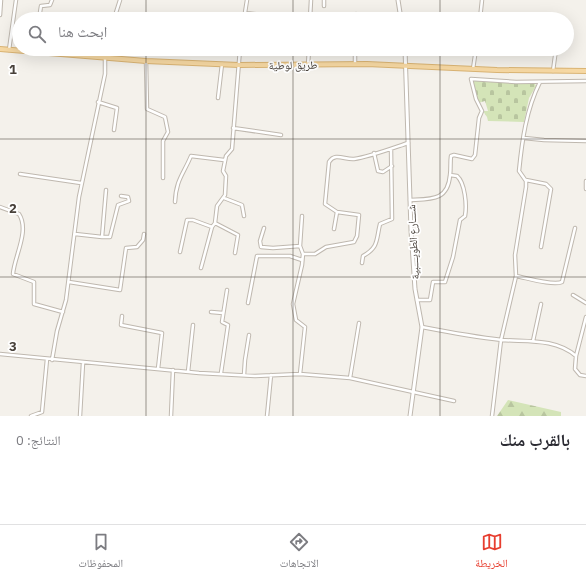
<!DOCTYPE html>
<html lang="ar">
<meta charset="utf-8">
<style>
body{margin:0;font-family:"IBM Plex Sans","Noto Naskh Arabic",sans-serif;background:#f7f7f7;color:#2b2b33;direction:rtl}
.list{margin:0;padding:0;list-style:none}
h2{display:flex;justify-content:space-between;align-items:center;height:52px;margin:0;padding:0 16px;font-size:17px}
h2 small{font-size:13px;font-weight:400;color:#7c7c81}
.icon{flex:none;width:22px;height:22px;fill:none;stroke:currentColor;stroke-width:2;stroke-linecap:round;stroke-linejoin:round}
.map{position:relative;flex:none;width:586px;height:416px;overflow:hidden;direction:ltr}
.search{position:absolute;background:#fff;box-shadow:0 4px 16px #0002;left:12px;right:12px;top:12px;height:44px;display:flex;align-items:center;gap:10px;box-sizing:border-box;padding:0 14px;border-radius:22px;color:#7c7c81;font-size:15px}
.sheet{height:108px;background:#fff}
nav{display:flex;justify-content:space-around;align-items:center;box-sizing:border-box;height:56px;border-top:1px solid #e1e1e2;background:#fff;font-size:11px;color:#7c7c81}
nav a{display:grid;justify-items:center;gap:2px}
nav .on{color:#e73e2f}
.map>svg:first-child{display:block}
</style>
<div class="map">
<svg width="586" height="416" viewBox="0 0 586 416">
<defs>
<pattern id="forest-firs" width="22" height="20" patternUnits="userSpaceOnUse"><rect width="22" height="20" fill="#d4e4b8"/><path d="M5 1l3.5 6h-7zM16 11l3.5 6h-7z" fill="#b8c59f"/></pattern>
<pattern id="cemetery-stones" width="16" height="16" patternUnits="userSpaceOnUse"><rect width="16" height="16" fill="#d4e4b8"/><path d="M2 7V4a2 2 0 0 1 4 0v3zM10 15v-3a2 2 0 0 1 4 0v3z" fill="#b8c59f"/></pattern>
</defs>
<rect width="100%" height="100%" fill="#f4f1eb"/>
<!-- forest -->
<path fill="url(#forest-firs)" d="M508,400L561,412V416H497Z"/>
<!-- cemetery -->
<path fill="url(#cemetery-stones)" d="M472,80L535,84L536,86L529,98L524,122L488,121L487,117L483,111H488L485,101L478,103Z"/>
<g fill="none" stroke-linecap="round" stroke-linejoin="round">
<defs>
<path id="minor" d="M324,6V0
M245,13L272,16
M0,15L1,0
M39,19L41,6L50,5L52,0
M114,19L120,0
M244,19L247,0
M310,19L311,0
M356,19V14
M480,19L482,0
M546,19H561
M355,49V64
M420,49L427,50
M9,50L16,0
M100,57L105,49
M146,61L147,109L165,117L168,132L163,141V178
M308,65L309,49
M473,69L476,49
M553,71L556,49
M218,98L222,64
M98,102L117,108L114,130
M233,128L281,135
M524,138L544,140L586,141
M374,153L378,171L383,172L392,166
M20,174L81,183
M526,180L546,184L551,189L541,247
M586,181V189
M224,198L242,205L244,216
M410,200C431,199 448,201 450,175C451,169 450,163 451,156L454,155L472,159L475,155L479,118L482,111L476,99L471,79L516,82L586,81
M175,202C176,180 183,175 191,156L224,160
M0,207L19,214C30,231 14,257 13,274L34,282V304L63,312
M264,228L260,241L261,247L273,248L300,246
M334,229L337,212L325,204L329,162C335,152 345,160 354,159C369,157 393,148 408,143
M75,234L102,237L106,190
M102,237H110L118,205L129,201L128,197L121,196
M180,252L187,220H193L212,227L215,223
M235,253L238,235L215,223L217,206L225,195L226,176L223,171L226,156L232,149L240,49
M303,254H315L326,247L354,242L357,236L359,215L337,212
M362,263L363,256C379,247 376,240 380,224L392,219L391,149
M201,268L212,227
M516,276C527,278 553,286 562,282L575,228
M69,282L120,290L126,248L137,247L143,240L144,234
M573,295L586,303
M417,300H430L433,282H445L453,257L460,220L465,216C467,205 465,183 457,176L450,175
M248,303L257,256H290L302,260
M211,312L223,313
M122,316L121,325L162,333L158,369
M422,327C448,332 475,337 502,340C527,342 555,338 576,356L575,369L580,375L586,376
M533,341L541,304
M0,354L199,373L255,376L300,374L350,378L454,401
M576,356L586,317
M52,360L57,331L66,300L79,197L105,74V58
M188,372L193,325
M221,373L228,325L222,322L227,290
M300,374L305,327L296,320L293,304L302,265L303,254L300,246L302,216
M244,375L245,360L249,335
M350,378L359,323
M31,416L42,412L47,359
M80,416L83,363
M171,416L173,370
M267,416L271,375
M492,416L501,340L516,276L515,255L526,187V181L519,171C522,141 526,110 540,82"/>
<path id="tertiary" d="M398,0L401,19
M405,49L411,230L415,289L422,327L410,416"/>
<path id="primary" d="M0,49L146,61L239,65L367,64L497,70L586,71"/>
</defs>
<!-- minor casing -->
<use href="#minor" stroke="#bfb8af" stroke-width="4.5"/>
<!-- tertiary casing -->
<use href="#tertiary" stroke="#bfb8af" stroke-width="5"/>
<!-- primary casing -->
<use href="#primary" stroke="#dab474" stroke-width="6"/>
<!-- minor -->
<use href="#minor" stroke="#fff" stroke-width="2.5"/>
<!-- tertiary -->
<use href="#tertiary" stroke="#fff" stroke-width="3"/>
<!-- primary -->
<use href="#primary" stroke="#f6d8a3" stroke-width="4"/>
</g>
<!-- grid -->
<path fill="none" stroke="#48413a" stroke-width="1" stroke-opacity="0.55" d="M146,0V19M293,0V19M440,0V19M146,49V416M293,49V416M440,49V416M0,139H586M0,277H586"/>
<g text-anchor="middle" stroke-width="3.5" stroke-linejoin="round" paint-order="stroke">
<!-- street labels -->
<g font-size="11" fill="#48413a" stroke="#fff">
<text transform="translate(293 65) rotate(-1)" y="4">طريق لوطية</text>
<text transform="translate(413 242) rotate(-93)" y="4">شــــارع الطويــــبية</text>
</g>
</g>
<g font-size="13" text-anchor="middle" font-weight="bold" fill="#48413a" stroke="#fff" stroke-width="3.5" stroke-linejoin="round" paint-order="stroke">
<text x="13" y="74">1</text>
<text x="13" y="213">2</text>
<text x="13" y="351">3</text>
</g>
</svg>
<div class="search"><svg class="icon" aria-label="search" viewBox="0 0 24 24"><circle cx="10" cy="10" r="6"/><path d="M15 15l6 6"/></svg>ابحث هنا</div>
</div>
<section class="sheet">
<h2>بالقرب منك<small>النتائج: 0</small></h2>
<ul class="list">
</ul>
</section>
<nav>
<a class="on"><svg class="icon" aria-label="map" viewBox="0 0 24 24"><path d="M3 6l6-2 6 2 6-2v14l-6 2-6-2-6 2zM9 4v14M15 6v14"/></svg>الخريطة</a>
<a><svg class="icon" aria-label="directions" viewBox="0 0 24 24"><path d="M12 3l9 9-9 9-9-9zM9 14v-3h6M13 9l2 2-2 2"/></svg>الاتجاهات</a>
<a><svg class="icon" aria-label="saved" viewBox="0 0 24 24"><path d="M7 4h10v16l-5-4-5 4z"/></svg>المحفوظات</a>
</nav>
